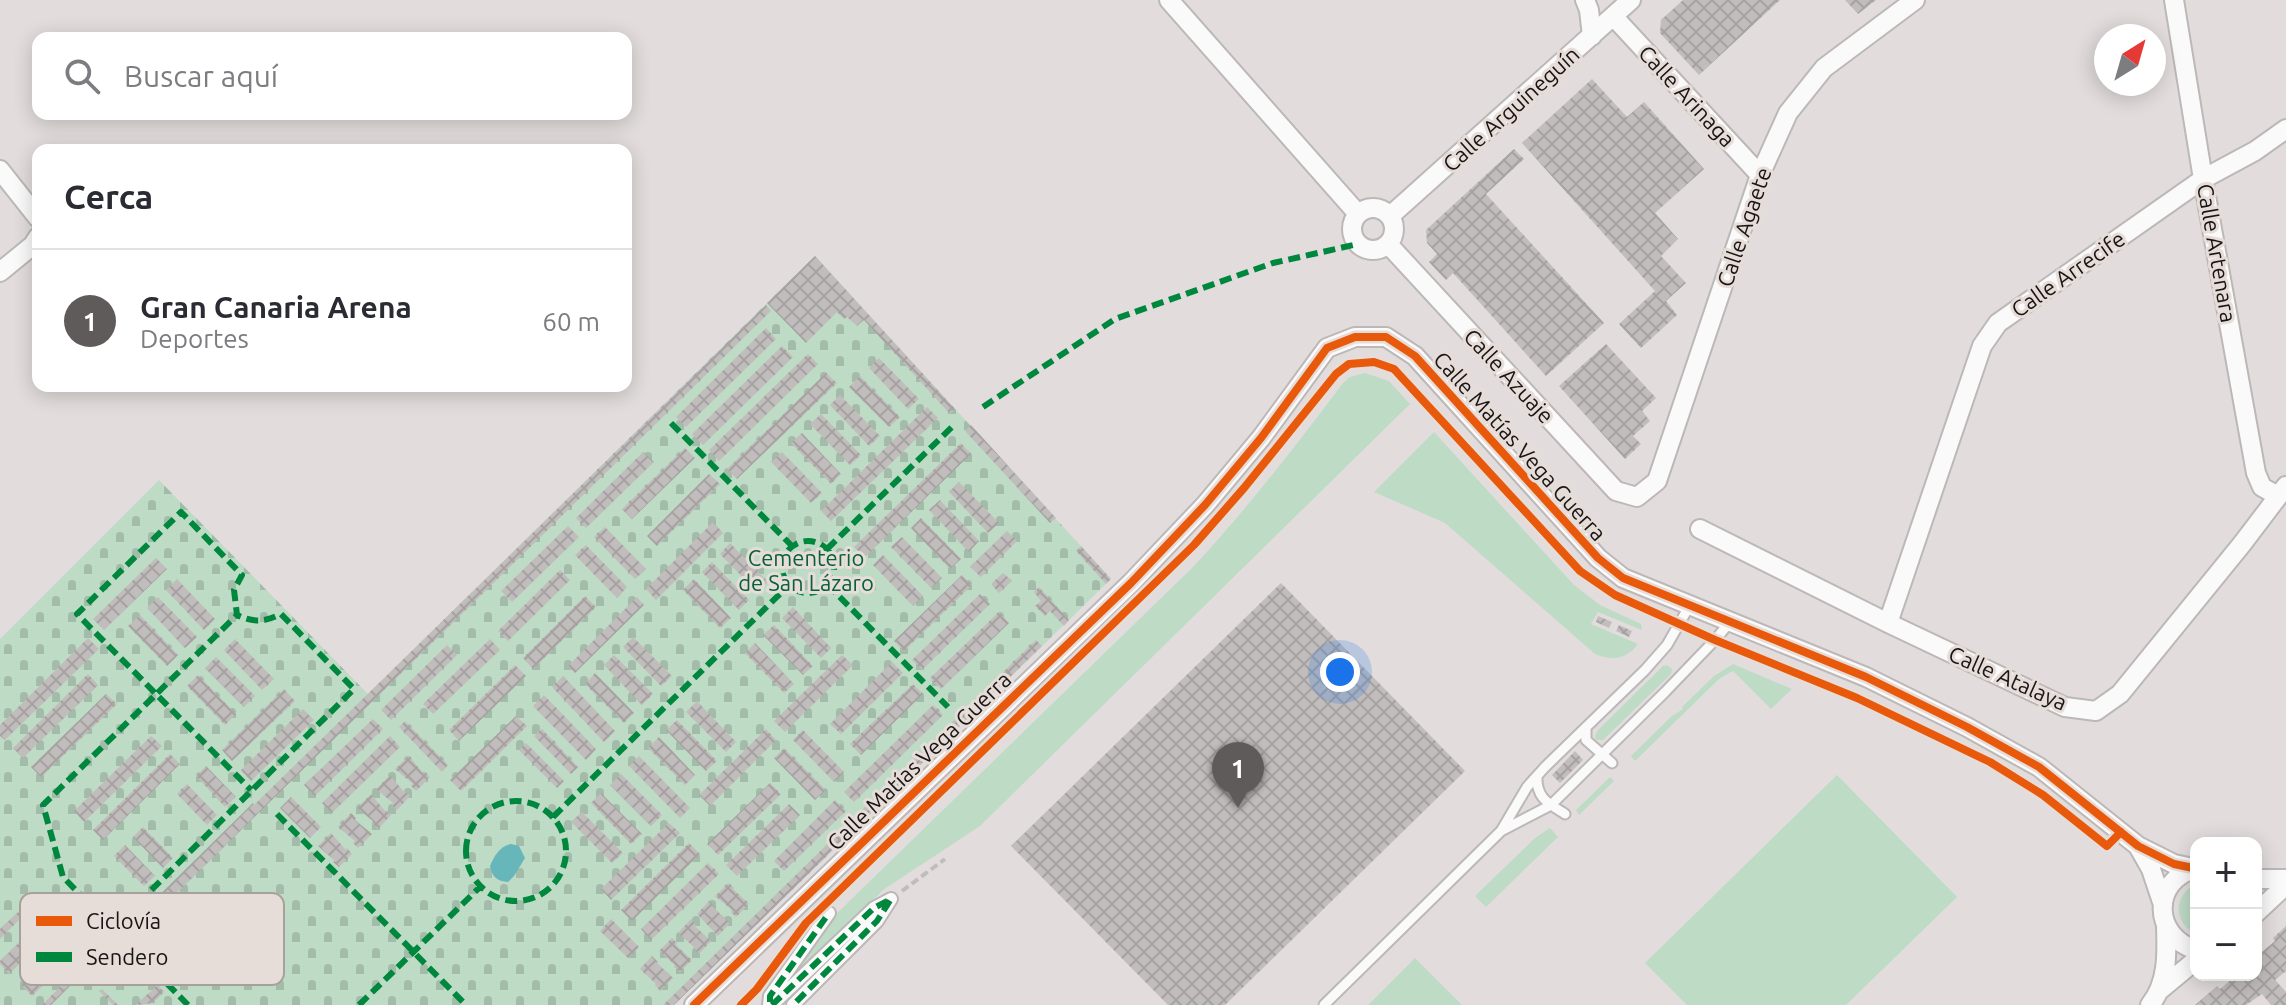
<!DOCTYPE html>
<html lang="es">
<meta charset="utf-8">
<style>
body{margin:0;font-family:Ubuntu,sans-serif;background:#f2f2f3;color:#2b2b33}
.controls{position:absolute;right:24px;bottom:24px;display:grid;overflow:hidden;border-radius:16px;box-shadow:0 4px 20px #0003}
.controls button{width:72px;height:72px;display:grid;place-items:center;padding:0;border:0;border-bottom:2px solid #e1e1e2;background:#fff;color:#2b2b33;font:40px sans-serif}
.compass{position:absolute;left:2094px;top:24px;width:72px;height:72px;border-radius:50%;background:#fff;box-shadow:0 4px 20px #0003;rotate:37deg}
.you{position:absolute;left:1340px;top:672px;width:28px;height:28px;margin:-20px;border:6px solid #fff;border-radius:50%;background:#1a73e8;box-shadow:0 0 0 12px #1a73e833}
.badge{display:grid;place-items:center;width:52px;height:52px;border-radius:50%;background:#5f5b5a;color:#fff;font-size:26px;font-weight:700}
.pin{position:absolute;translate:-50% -66px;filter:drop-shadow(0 2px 4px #0008)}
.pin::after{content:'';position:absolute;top:42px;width:28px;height:24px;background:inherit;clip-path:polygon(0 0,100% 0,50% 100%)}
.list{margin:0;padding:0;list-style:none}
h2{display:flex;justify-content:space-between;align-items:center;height:104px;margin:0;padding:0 32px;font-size:34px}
h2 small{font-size:26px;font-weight:400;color:#7c7c81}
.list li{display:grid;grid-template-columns:52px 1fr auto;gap:24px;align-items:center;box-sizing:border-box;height:144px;padding:0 32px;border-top:2px solid #e1e1e2}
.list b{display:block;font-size:30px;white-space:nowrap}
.list p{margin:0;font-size:26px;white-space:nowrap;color:#7c7c81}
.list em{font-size:26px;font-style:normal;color:#7c7c81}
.icon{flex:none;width:44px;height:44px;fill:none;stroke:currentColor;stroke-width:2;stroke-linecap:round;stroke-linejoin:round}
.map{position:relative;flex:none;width:2286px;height:1005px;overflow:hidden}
.search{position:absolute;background:#fff;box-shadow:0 4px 20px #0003;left:32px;top:32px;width:600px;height:88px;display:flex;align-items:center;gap:20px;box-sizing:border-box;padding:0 28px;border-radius:16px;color:#7c7c81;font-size:30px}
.panel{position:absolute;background:#fff;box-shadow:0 4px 20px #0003;left:32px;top:144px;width:600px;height:248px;border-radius:16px}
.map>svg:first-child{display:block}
</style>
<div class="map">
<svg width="2286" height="1005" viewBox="0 0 2286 1005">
<defs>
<pattern id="cemetery-stones" width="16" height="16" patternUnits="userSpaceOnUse" patternTransform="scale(2)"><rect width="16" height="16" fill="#bedbc6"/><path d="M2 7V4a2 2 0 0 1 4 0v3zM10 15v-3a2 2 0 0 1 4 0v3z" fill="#a3bba9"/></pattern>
<pattern id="building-cross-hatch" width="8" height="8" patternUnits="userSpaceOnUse" patternTransform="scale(2)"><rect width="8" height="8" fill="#c1bdbc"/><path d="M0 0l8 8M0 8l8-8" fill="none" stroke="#a5a2a1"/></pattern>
</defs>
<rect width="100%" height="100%" fill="#e2dddc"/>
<!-- green -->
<path fill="#bedbc6" d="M1365,373L1389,381L1410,404L980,826L883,890L795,978L792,976L832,918L1193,567C1247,509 1295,447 1343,383L1350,377Z
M1434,432L1574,585L1600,605L1641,624L1642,630L1598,612L1591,624L1638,644C1626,660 1612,661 1595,654L1445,523L1374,492Z
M1733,664L1792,689L1771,709L1733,671L1719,679L1635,761L1631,756L1672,716L1683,709L1682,707L1714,676Z
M1667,665L1672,669L1671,674L1603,740H1596L1595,736L1598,730L1663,666Z
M1837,775L1957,897L1846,1005H1687L1645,963Z
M1610,777L1614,781L1579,815L1576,810Z
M1550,828L1558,837L1486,907L1475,896L1535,838Z
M2196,884V934C2173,923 2173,895 2196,884Z
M1415,958L1462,1005H1368Z"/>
<!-- cemetery -->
<path fill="url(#cemetery-stones)" d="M815,256L1111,579L674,1005H0V639L159,480L368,694Z"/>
<!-- water -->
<path fill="#66b6ba" d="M511,844L519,846L525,858L514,876L508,882C497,881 492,877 490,866C494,856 500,846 511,844Z"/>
<!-- building -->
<path fill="url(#building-cross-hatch)" d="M1683,0H1780L1699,75L1660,33L1661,20Z
M1845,0H1876L1858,14Z
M1592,79L1627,117L1644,102L1704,169L1655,213L1678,239L1661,256L1686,283L1666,301L1677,315L1641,348L1619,324L1655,291L1522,143Z
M1514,149L1524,159L1486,194L1604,323L1546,376L1453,273L1446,280L1429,262L1437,254L1427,243L1426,230Z
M815,256L955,409L950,414L864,320L857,326L847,317L844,319L837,312L806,343L767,303Z
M766,305L771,311L134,935L127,929L134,922L133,921L253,803L254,805Z
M766,328L776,339L686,427L676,417Z
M1606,344L1656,398L1642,411L1650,421L1633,436L1641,444L1625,459L1559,386Z
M782,346L793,357L703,445L692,434Z
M808,354L818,364L719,461L709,450Z
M879,358L919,399L908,409L869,368Z
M826,373L837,383L737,479L727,469Z
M860,376L900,417L889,427L849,387Z
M840,395L880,436L869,446L830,405Z
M927,407L938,418L831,521L821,511Z
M821,414L861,455L850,465L810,424Z
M971,425L1056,518L1050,523L965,431Z
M802,433L841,474L831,484L791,443Z
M961,443L971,454L865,557L854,547Z
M685,448L695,458L632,519L622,509Z
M643,452L654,462L586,528L576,518Z
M782,452L822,493L811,503L771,462Z
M709,474L720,484L657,546L647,536Z
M959,482L999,523L988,533L949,492Z
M940,500L979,541L969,552L929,510Z
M921,518L961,559L950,569L911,528Z
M713,522L723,533L656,600L646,589Z
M568,526L579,537L512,602L501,591Z
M605,527L646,569L635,579L594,537Z
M1007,531L1017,541L981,577L970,567Z
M902,537L942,578L931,588L891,547Z
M730,543L768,582L757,592L720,554Z
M586,545L627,587L617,598L575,555Z
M1081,546L1111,579L1106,584L1076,551Z
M883,555L923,596L913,606L873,565Z
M156,558L167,569L104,630L93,619Z
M712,562L749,600L739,610L702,572Z
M560,570L570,580L508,641L498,631Z
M1003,573L1012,581L999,593L991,584Z
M962,575L972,585L904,651L894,641Z
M177,579L215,619L204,630L166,590Z
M694,579L731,618L720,628L683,590Z
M1281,583L1465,771L1225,1005H1168L1011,846Z
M1039,587L1069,620L1064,626L1050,611L1045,616L1035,606L1041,601L1034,592Z
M980,594L990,604L922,670L912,660Z
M585,596L596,607L533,669L523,658Z
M158,597L197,637L185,648L147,608Z
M637,597L644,605L575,673L568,666Z
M793,607L831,648L821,658L782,618Z
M999,612L1009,623L941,689L930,678Z
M140,615L178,655L167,666L128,626Z
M1598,616L1612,622L1609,628L1596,622Z
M774,625L813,666L803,675L763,635Z
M1619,625L1632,631L1629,637L1616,631Z
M633,637L672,676L661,686L623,647Z
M88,638L99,649L5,740L0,736V725Z
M235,639L274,679L262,690L224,650Z
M490,639L500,650L433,714L423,704Z
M1036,640L1042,646L674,1005H663Z
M755,643L794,684L784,693L745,653Z
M447,645L457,655L391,720L381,710Z
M614,655L653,694L642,705L604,665Z
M842,655L853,665L785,732L774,721Z
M216,657L255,696L244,707L205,668Z
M892,662L903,673L841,734L830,724Z
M515,665L526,676L459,741L449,730Z
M595,673L634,713L624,723L585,684Z
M88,674L98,685L23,758L13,748Z
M198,675L236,714L225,725L187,686Z
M563,676L615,731L604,742L552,687Z
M913,684L923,694L861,755L850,744Z
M284,689L295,701L232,761L222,750Z
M106,694L117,704L41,777L31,767Z
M544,695L596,749L586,760L533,706Z
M697,701L736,742L726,752L686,712Z
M933,705L943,715L854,802L844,792Z
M303,709L314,720L251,781L241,770Z
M516,716L527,726L461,791L450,780Z
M373,719L383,729L315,796L304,785Z
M677,720L717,761L706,771L666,730Z
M405,721L448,765L442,772L399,727Z
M542,729L578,767L571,774L534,736Z
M766,729L776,740L710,806L699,795Z
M803,730L844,772L834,782L793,740Z
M151,736L162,746L84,822L74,811Z
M390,736L400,747L332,813L322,803Z
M659,737L695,775L685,785L648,748Z
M526,743L564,781L557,788L519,750Z
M784,748L826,790L815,800L774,758Z
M1575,751L1583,760L1560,783L1552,775Z
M170,754L180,764L103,840L93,830Z
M409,756L423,773L424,772L430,777L416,791L411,786L413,784L395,769Z
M639,756L690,808L680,818L629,766Z
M206,766L236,797L225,807L196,776Z
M621,774L662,815L651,826L610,785Z
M390,775L404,792L405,791L410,796L397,810L392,805L393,803L376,789Z
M770,783L781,794L718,855L707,844Z
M187,784L217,815L207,825L177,794Z
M601,793L642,834L631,844L591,803Z
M371,794L385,811L386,810L391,815L378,829L373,824L374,822L357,808Z
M291,797L321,827L310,838L280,808Z
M835,800L846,811L784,871L774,861Z
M789,804L800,815L737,876L726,865Z
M582,812L623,853L612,863L571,822Z
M351,813L356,818L355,820L372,834L358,848L353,843L355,841L338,827Z
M669,823L680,833L611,900L601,889Z
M143,827L173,858L163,868L133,837Z
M331,833L346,850L347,848L352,854L339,867L333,862L335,861L318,846Z
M689,843L700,854L632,921L621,910Z
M125,845L155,876L144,886L114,856Z
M708,863L719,874L651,940L641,929Z
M729,883L734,888L733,889L749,904L736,917L731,912L732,910L715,896Z
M31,900L35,904L0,939V929Z
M63,900L74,911L9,974L0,964V961Z
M709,901L715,907L714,908L730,923L718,936L697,914Z
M611,919L639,947L628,958L600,931Z
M691,919L696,925L695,926L711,941L699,954L693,948L694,947L678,933Z
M84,922L97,933L32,996L21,985Z
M2286,926V971L2275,980L2286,992V1005H2271L2262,994L2246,1005H2195L2217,986L2220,989L2233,978L2231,975H2256V952L2260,949L2262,952L2275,941L2273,938Z
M672,938L677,943L676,945L692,960L680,972L674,967L675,965L659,951Z
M105,942L110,946L51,1005H42Z
M652,956L658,962L657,963L673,978L660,991L655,985L656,984L640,969Z
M134,961L150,977L145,982L136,973L121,988L113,981Z
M158,985L164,992L154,1002L155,1003L135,1005Z
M102,989L118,1005H113L99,991Z"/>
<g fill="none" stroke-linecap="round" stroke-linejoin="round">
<defs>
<path id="service" d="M1586,727V740L1612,763
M1537,776C1536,798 1548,803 1565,814
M1501,831L1551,805L1665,692L1715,640L1730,622
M1324,1005L1501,831L1527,787L1545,767L1645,670L1667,645L1690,605"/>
<path id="pedestrian" d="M769,1005L770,996L829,913
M772,1005L874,908L891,899L877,921L793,1005"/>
<path id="minor" d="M1169,0L1358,214
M1585,0L1589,10L1592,36
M2174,0L2203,179L2256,473L2262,487L2278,496
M1613,16L1760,175
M0,170L38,218
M1352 229a21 21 0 1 1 42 0a21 21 0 1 1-42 0Z
M1390,216L1631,0
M1388,244L1616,491L1637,497L1657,481L1760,175L1788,113L1824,68L1915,0
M0,272L33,245L38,237
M1700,529L1888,623L2065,707L2096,711L2120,694L2242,544L2286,486
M1888,623L1982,346L1998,323L2203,179L2255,151L2286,129
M2138,846L2151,869L2163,905
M2196,868C2151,881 2152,936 2196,950
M2256,879H2286
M2256,913L2286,885
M2161,989L2196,960
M694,1005L1131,583L1205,505L1261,438L1327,348L1355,337H1386L1415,356L1598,558L1623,578L1866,677L1967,727L2039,767L2138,846L2174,864L2193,868
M2150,1005C2168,983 2167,953 2166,927"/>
</defs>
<!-- service casing -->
<use href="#service" stroke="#bcb8b7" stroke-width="13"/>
<!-- pedestrian casing -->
<use href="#pedestrian" stroke="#bcb8b7" stroke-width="16"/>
<!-- minor casing -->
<use href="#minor" stroke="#bcb8b7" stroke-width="22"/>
<!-- path -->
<path stroke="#bfbebd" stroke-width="4" stroke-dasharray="8 4" stroke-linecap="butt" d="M902,891L945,859"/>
<!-- service -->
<use href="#service" stroke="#fbfafa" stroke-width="9"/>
<!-- pedestrian -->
<use href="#pedestrian" stroke="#fbfafa" stroke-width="12"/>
<!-- minor -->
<use href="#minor" stroke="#fbfafa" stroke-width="18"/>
<!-- quiet -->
<path stroke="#00873e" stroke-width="6" stroke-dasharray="12 6" stroke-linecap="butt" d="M983,407L1115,319L1273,263L1358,244
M671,423L792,546
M782 567a26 26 0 1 1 52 0a26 26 0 1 1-52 0Z
M827,549L952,427
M827,584L948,707
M466 851a50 50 0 1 1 100 0a50 50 0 1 1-100 0Z
M277,814L466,1005
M553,817L789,585
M113,928L354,689L281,614C265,622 254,623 237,615L234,590L242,575L181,512L77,614L251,790
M770,1002V996L829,913
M188,1005L63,877L43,805L237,615
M359,1005L480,887
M772,1005L874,908L891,899L877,921L793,1005"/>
<defs>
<path id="cycleway" d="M694,1005L1131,583L1205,505L1261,438L1327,348L1355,337H1386L1415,356L1598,558L1623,578L1866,677L1967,727L2039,767L2138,846L2174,864L2193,868
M741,1005L757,989L806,923L1194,545L1244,488L1336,374L1349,364L1374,362L1394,369L1580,571L1615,595L1715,640L1857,698L1990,762L2043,795L2107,846L2121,832"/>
</defs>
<!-- cycleway casing -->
<use href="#cycleway" stroke="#e6dcd8" stroke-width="13"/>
<!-- cycleway -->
<use href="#cycleway" stroke="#e8590c" stroke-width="8"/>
</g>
<g text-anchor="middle" stroke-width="6" stroke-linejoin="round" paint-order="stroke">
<!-- street labels -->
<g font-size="22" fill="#181514" stroke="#e6dcd8">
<text transform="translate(1687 96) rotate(47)" y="8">Calle Arinaga</text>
<text transform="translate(1511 109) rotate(-42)" y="8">Calle Arguineguín</text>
<text transform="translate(1744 227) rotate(-71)" y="8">Calle Agaete</text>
<text transform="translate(2217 253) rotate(80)" y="8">Calle Artenara</text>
<text transform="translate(2068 274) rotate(-35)" y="8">Calle Arrecife</text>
<text transform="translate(1509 376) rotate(47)" y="8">Calle Azuaje</text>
<text transform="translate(1520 446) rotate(48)" y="8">Calle Matías Vega Guerra</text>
<text transform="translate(2008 678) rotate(24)" y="8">Calle Atalaya</text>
<text transform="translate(919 761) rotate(-44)" y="8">Calle Matías Vega Guerra</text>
</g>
<!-- park labels -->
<g font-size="22" fill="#076238" stroke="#e6dcd8">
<text x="806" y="566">Cementerio<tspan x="806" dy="25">de San Lázaro</tspan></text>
</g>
</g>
<!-- legend -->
<rect x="20" y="893" width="264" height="92" rx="12" fill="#e6dcd8" stroke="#a8a09d" stroke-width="2"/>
<rect x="36" y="916" width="36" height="10" fill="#e8590c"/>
<rect x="36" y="952" width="36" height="10" fill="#00873e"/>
<g font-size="22" fill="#181514">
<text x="86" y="929">Ciclovía</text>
<text x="86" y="965">Sendero</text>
</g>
</svg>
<div class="controls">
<button>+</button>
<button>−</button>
</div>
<svg class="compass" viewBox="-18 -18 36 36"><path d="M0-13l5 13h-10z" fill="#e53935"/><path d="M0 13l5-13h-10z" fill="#7c7c81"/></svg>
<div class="you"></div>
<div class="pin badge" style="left:1238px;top:808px">1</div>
<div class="search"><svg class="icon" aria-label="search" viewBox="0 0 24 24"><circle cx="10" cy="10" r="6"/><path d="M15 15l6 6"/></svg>Buscar aquí</div>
<section class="panel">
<h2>Cerca<small></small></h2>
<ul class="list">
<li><span class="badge">1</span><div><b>Gran Canaria Arena</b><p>Deportes</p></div><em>60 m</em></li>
</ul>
</section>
</div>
